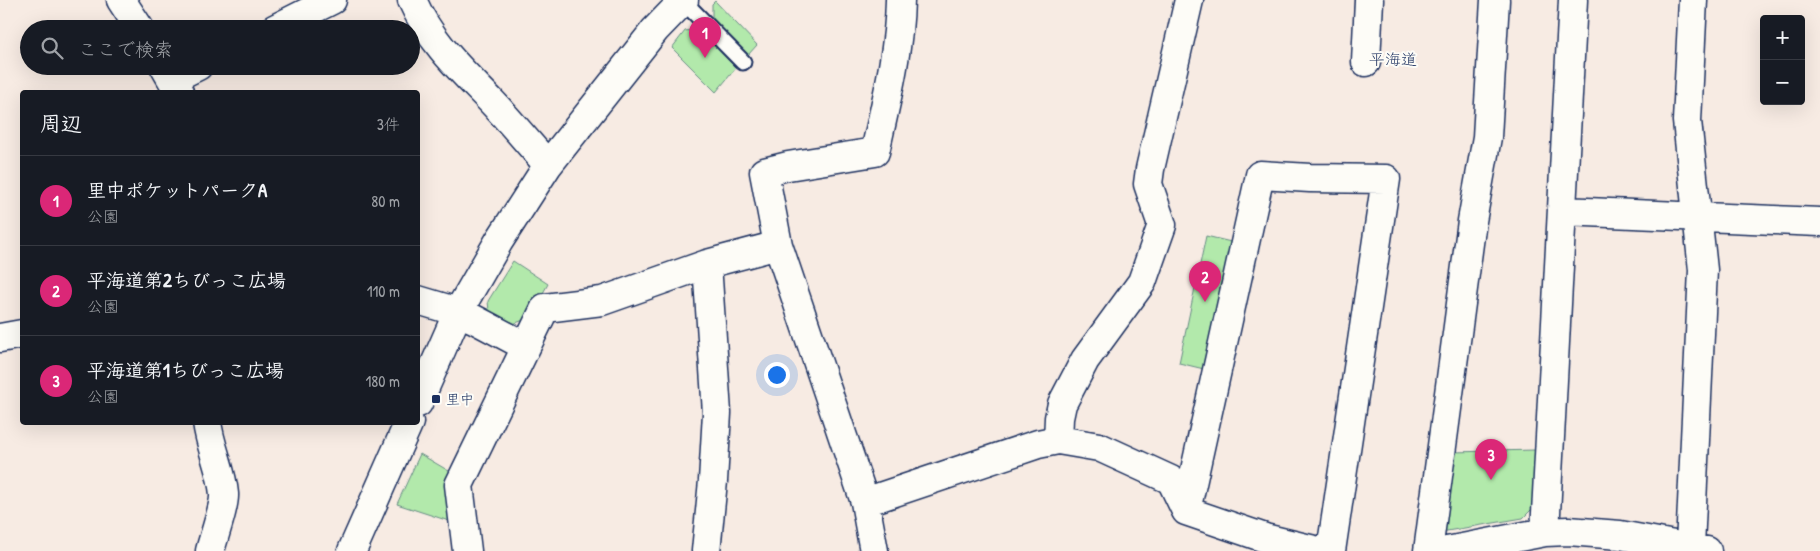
<!DOCTYPE html>
<html lang="ja">
<meta charset="utf-8">
<style>
body{margin:0;font-family:"Patrick Hand","Klee One",sans-serif;background:#20242c;color:#f1f3f6}
.controls{position:absolute;right:15px;top:15px;display:grid;overflow:hidden;border-radius:5px;box-shadow:0 5px 20px #0002}
.controls button{width:45px;height:45px;display:grid;place-items:center;padding:0;border:0;border-bottom:1px solid #363941;background:#171b24;color:#f1f3f6;font:25px sans-serif}
.you{position:absolute;left:776px;top:374px;width:18px;height:18px;margin:-12px;border:4px solid #fff;border-radius:50%;background:#1a73e8;box-shadow:0 0 0 8px #1a73e833}
.badge{display:grid;place-items:center;width:32px;height:32px;border-radius:50%;background:#db2777;color:#fff;font-size:16px;font-weight:700}
.pin{position:absolute;translate:-50% -41px;filter:drop-shadow(0 1px 2px #0008)}
.pin::after{content:'';position:absolute;top:26px;width:18px;height:15px;background:inherit;clip-path:polygon(0 0,100% 0,50% 100%)}
.list{margin:0;padding:0;list-style:none}
h2{display:flex;justify-content:space-between;align-items:center;height:65px;margin:0;padding:0 20px;font-size:21px}
h2 small{font-size:16px;font-weight:400;color:#9ea1a6}
.list li{display:grid;grid-template-columns:32px 1fr auto;gap:15px;align-items:center;box-sizing:border-box;height:90px;padding:0 20px;border-top:1px solid #363941}
.list b{display:block;font-size:19px;white-space:nowrap}
.list p{margin:0;font-size:16px;white-space:nowrap;color:#9ea1a6}
.list em{font-size:16px;font-style:normal;color:#9ea1a6}
.icon{flex:none;width:28px;height:28px;fill:none;stroke:currentColor;stroke-width:2;stroke-linecap:round;stroke-linejoin:round}
.map{position:relative;flex:none;width:1820px;height:551px;overflow:hidden}
.search{position:absolute;background:#171b24;box-shadow:0 5px 20px #0002;left:20px;top:20px;width:400px;height:55px;display:flex;align-items:center;gap:12px;box-sizing:border-box;padding:0 18px;border-radius:28px;color:#9ea1a6;font-size:19px}
.panel{position:absolute;background:#171b24;box-shadow:0 5px 20px #0002;left:20px;top:90px;width:400px;height:335px;border-radius:5px}
.map>svg:first-child{display:block}
</style>
<div class="map">
<svg width="1820" height="551" viewBox="0 0 1820 551">
<rect width="100%" height="100%" fill="#f7ebe3"/>
<filter id="ink" filterUnits="userSpaceOnUse"><feTurbulence type="fractalNoise" baseFrequency=".02" numOctaves="2"/><feDisplacementMap in="SourceGraphic" scale="10" xChannelSelector="R" yChannelSelector="G"/><feConvolveMatrix kernelMatrix="1 2 1 2 8 2 1 2 1" color-interpolation-filters="sRGB"/></filter>
<g filter="url(#ink)">
<!-- green -->
<path fill="#b2e9ab" stroke="#668c84" d="M715,1L757,45L748,55L712,18V4Z
M699,29L736,68L716,92L672,48L685,31Z
M1206,236L1231,242L1204,369L1179,363Z
M513,261L548,284L529,318L513,324L489,311L488,301Z
M1535,450L1533,508L1523,518L1441,532L1452,452Z
M420,454L454,474L452,522L397,504Z"/>
<g fill="none" stroke-linecap="round" stroke-linejoin="round">
<defs>
<path id="lane" d="M683,1L743,62"/>
<path id="street" d="M121,0L140,29
M274,29L332,0
M1366,62L1369,0
M164,66L179,92
M172,79L198,66
M1563,211L1820,222
M418,300L458,312L474,319L525,346
M0,338L22,334
M207,422C210,447 222,470 224,494C225,505 213,539 210,551
M1058,440L1059,418L1062,404L1085,360L1142,282L1162,225L1148,184L1150,169L1189,0
M865,502L1038,444L1058,440L1099,447L1171,480L1186,511L1265,538L1319,551
M1186,511L1260,175L1310,178L1386,179L1331,551
M1545,532L1573,0
M1690,546L1703,270L1687,121L1693,0
M467,551L459,485L545,308L602,301L707,264L778,245
M706,551L713,481L717,413L707,264
M874,551L865,502L778,245L764,172L788,166L875,152C886,102 899,51 900,0
M1428,551L1472,221L1487,137L1495,0
M1447,551L1545,532L1568,531L1620,535L1707,551"/>
<path id="secondary" d="M412,0C431,43 460,69 492,102C511,122 529,144 548,165
M418,403L458,312L499,241L548,165L655,30L684,0
M352,551L409,422"/>
</defs>
<!-- lane casing -->
<use href="#lane" stroke="#1b2f5e" stroke-width="19"/>
<!-- street casing -->
<use href="#street" stroke="#1b2f5e" stroke-width="31"/>
<!-- secondary casing -->
<use href="#secondary" stroke="#1b2f5e" stroke-width="31"/>
<!-- lane -->
<use href="#lane" stroke="#fdfcf7" stroke-width="15"/>
<!-- street -->
<use href="#street" stroke="#fdfcf7" stroke-width="28"/>
<!-- secondary -->
<use href="#secondary" stroke="#fdfcf7" stroke-width="28"/>
</g>
</g>
<!-- markers -->
<rect fill="#1b2f5e" stroke="#fdfcf7" stroke-width="2" x="431" y="394" width="10" height="10" rx="2.5"/>
<g text-anchor="middle" stroke-width="4" stroke-linejoin="round" paint-order="stroke">
<!-- poi labels -->
<g font-size="14" fill="#1b2f5e" stroke="#fdfcf7" text-anchor="start">
<text x="446" y="404">里中</text>
</g>
<!-- quarter labels -->
<g font-size="16" fill="#1b2f5e" stroke="#fdfcf7">
<text x="1393" y="65">平海道</text>
</g>
</g>
</svg>
<div class="controls">
<button>+</button>
<button>−</button>
</div>
<div class="you"></div>
<div class="pin badge" style="left:705px;top:58px">1</div>
<div class="pin badge" style="left:1205px;top:302px">2</div>
<div class="pin badge" style="left:1491px;top:480px">3</div>
<div class="search"><svg class="icon" aria-label="search" viewBox="0 0 24 24"><circle cx="10" cy="10" r="6"/><path d="M15 15l6 6"/></svg>ここで検索</div>
<section class="panel">
<h2>周辺<small>3件</small></h2>
<ul class="list">
<li><span class="badge">1</span><div><b>里中ポケットパークA</b><p>公園</p></div><em>80 m</em></li>
<li><span class="badge">2</span><div><b>平海道第2ちびっこ広場</b><p>公園</p></div><em>110 m</em></li>
<li><span class="badge">3</span><div><b>平海道第1ちびっこ広場</b><p>公園</p></div><em>180 m</em></li>
</ul>
</section>
</div>
